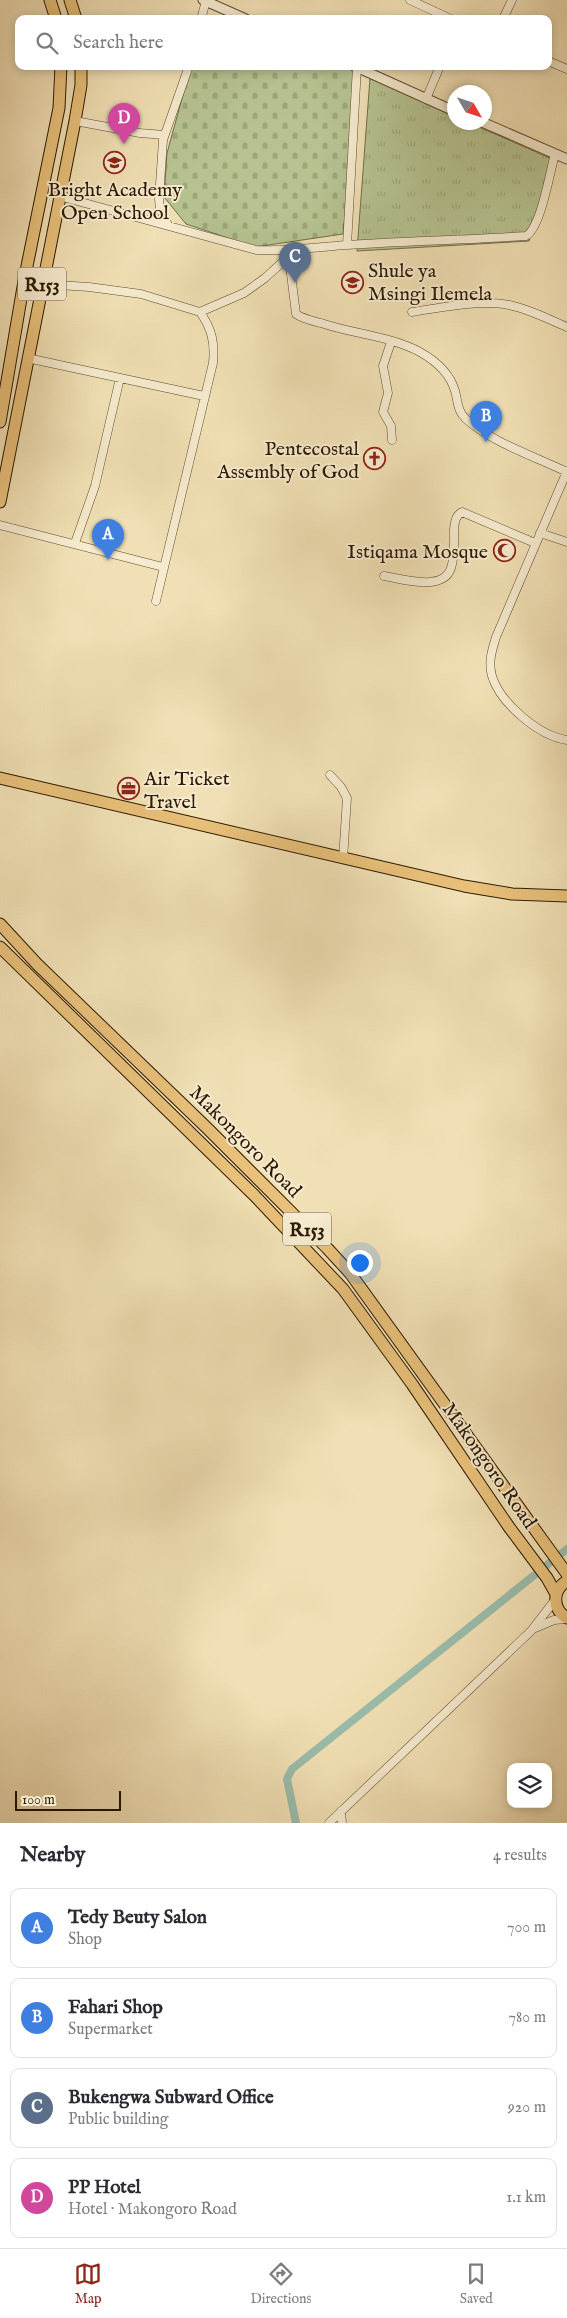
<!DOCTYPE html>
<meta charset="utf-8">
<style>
body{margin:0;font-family:"IM FELL English",serif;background:#f7f7f7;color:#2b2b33}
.controls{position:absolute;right:15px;bottom:15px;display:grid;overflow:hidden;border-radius:10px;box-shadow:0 2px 8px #0003}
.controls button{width:45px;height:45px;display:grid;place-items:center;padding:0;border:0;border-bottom:1px solid #e1e1e2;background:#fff;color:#2b2b33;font:25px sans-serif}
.compass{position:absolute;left:447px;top:85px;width:45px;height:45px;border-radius:50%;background:#fff;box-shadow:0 2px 8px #0003;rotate:129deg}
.scale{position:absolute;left:15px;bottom:12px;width:106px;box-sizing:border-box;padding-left:5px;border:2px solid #2c1901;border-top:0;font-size:14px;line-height:18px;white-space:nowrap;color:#2c1901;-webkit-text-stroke:4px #f6ebcf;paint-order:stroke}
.you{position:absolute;left:359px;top:1262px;width:18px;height:18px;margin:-12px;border:4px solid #fff;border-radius:50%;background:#1a73e8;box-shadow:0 0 0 8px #1a73e833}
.badge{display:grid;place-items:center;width:32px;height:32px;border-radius:50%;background:#8f2418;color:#fff;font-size:16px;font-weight:700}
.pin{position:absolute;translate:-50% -41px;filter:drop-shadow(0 1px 2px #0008)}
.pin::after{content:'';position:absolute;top:26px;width:18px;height:15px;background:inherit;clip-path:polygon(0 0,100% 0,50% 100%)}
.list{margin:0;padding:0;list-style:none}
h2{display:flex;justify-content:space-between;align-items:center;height:65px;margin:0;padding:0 20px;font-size:21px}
h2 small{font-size:16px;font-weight:400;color:#7c7c81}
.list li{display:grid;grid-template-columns:32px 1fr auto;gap:15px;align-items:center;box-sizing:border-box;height:80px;margin:0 10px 10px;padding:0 10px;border:1px solid #e1e1e2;border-radius:10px}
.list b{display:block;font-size:19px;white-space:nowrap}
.list p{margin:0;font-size:16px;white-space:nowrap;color:#7c7c81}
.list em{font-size:16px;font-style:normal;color:#7c7c81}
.icon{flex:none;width:28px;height:28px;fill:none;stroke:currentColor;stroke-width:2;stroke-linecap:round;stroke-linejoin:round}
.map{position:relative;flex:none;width:567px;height:1823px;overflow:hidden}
.search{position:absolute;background:#fff;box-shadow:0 2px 8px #0003;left:15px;right:15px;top:15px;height:55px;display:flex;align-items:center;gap:12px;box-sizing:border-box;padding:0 18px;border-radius:10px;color:#7c7c81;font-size:19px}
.sheet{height:425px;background:#fff}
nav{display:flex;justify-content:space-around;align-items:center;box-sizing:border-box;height:70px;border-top:1px solid #e1e1e2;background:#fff;font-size:14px;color:#7c7c81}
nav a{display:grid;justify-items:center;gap:2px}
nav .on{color:#8f2418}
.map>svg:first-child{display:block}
</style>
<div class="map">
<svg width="567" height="1823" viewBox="0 0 567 1823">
<defs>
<pattern id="grass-tufts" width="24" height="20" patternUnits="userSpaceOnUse" patternTransform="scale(1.25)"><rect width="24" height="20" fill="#b6c391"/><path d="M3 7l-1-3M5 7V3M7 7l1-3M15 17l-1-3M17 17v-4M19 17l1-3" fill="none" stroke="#9da77b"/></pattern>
<pattern id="cemetery-stones" width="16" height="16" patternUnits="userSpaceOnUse" patternTransform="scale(1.25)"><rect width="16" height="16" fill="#b6c391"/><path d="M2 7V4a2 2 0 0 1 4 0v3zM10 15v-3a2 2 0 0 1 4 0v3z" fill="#9da77b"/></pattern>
</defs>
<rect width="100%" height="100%" fill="#f1e0b5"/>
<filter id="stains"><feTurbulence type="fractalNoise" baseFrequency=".004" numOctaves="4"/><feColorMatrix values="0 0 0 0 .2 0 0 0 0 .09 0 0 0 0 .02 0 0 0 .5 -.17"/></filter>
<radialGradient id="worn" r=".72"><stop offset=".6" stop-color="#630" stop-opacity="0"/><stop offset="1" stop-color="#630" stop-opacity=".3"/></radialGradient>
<!-- grass -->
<path fill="url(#grass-tufts)" stroke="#716e49" d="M370,78L454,116V122L470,123L552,159L529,241L357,251Z"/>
<!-- cemetery -->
<path fill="url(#cemetery-stones)" stroke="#716e49" d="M191,66H352L360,70L343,234L255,247L186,224L164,197L167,153Z"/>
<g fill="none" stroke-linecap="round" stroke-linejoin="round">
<!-- canal -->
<path stroke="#9bbdac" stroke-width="8" d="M296,1823L287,1779L292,1769L567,1549"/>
<defs>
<path id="minor" d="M410,0L451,19
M201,19L206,1
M503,19L512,0
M548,61L567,69
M426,99L440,66
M75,121L140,133L164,135
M59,196L256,250C287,252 317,247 347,245C407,241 467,240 526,236C541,228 550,171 555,154
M168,225L160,209L159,199L163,140L189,66
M347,245L357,67
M288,250L296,314C303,319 313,321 321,323C353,334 390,336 420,352C436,361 450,373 455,391C458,401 457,411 466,419C491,442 536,457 567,472
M42,284L89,287L141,294L200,312L244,293L265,278L288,257
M412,312C440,308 481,299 509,305C529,309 548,319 567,327
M391,342L383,366L388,393L383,412L391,426L392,440
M27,358L204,396
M567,471L496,637C492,650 488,662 492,676C500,703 539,736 567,740
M0,525L163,567
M540,533L567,542
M75,543L95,486L120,378
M384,576C403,579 443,592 451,568C455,556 454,541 454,529C455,522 455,516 462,512L535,543
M156,601L213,363C215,343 212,329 200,312
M330,775L341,787L347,798L343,859
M535,1628L554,1620L567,1619
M341,1811L342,1823
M329,1823L531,1631L555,1600"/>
<path id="tertiary" d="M203,0L246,19
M354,66L454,111
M482,122L567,159"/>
<path id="primary" d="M50,0L56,19
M70,0L76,19
M0,422L24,281L59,108L61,66
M0,502L75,121L81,85V66
M0,778L464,886L512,894L567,896
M0,924L37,964L207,1128L327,1248L350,1273L567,1574
M0,947L254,1195L343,1289L412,1384L509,1527L547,1578L556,1594
M567,1581C552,1590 552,1609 567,1618"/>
</defs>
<!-- minor casing -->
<use href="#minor" stroke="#5d4b2e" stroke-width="9"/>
<!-- tertiary casing -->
<use href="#tertiary" stroke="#5d4b2e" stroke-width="11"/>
<!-- primary casing -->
<use href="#primary" stroke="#2c1901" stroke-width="13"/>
<!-- minor -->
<use href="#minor" stroke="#f6ebcf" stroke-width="8"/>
<!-- tertiary -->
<use href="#tertiary" stroke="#f6ebcf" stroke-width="9"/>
<!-- primary -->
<use href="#primary" stroke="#e8c07a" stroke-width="11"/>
</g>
<!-- icons -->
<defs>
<symbol id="school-ring" viewBox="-11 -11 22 22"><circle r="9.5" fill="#f6ebcf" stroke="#8f2418" stroke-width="1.5"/><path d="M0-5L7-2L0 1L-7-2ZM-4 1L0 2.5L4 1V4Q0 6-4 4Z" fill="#8f2418"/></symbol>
<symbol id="church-ring" viewBox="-11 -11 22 22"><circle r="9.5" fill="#f6ebcf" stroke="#8f2418" stroke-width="1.5"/><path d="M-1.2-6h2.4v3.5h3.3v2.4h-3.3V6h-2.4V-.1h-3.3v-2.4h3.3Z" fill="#8f2418"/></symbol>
<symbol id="mosque-ring" viewBox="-11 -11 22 22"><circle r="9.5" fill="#f6ebcf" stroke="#8f2418" stroke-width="1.5"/><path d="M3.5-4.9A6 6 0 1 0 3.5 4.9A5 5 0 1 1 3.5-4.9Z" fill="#8f2418"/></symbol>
<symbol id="office-ring" viewBox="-11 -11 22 22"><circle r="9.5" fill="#f6ebcf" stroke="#8f2418" stroke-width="1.5"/><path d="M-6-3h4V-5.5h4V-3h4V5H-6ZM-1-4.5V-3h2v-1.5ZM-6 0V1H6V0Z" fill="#8f2418"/></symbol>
</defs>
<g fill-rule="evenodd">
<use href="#school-ring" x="102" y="150" width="25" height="25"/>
<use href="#school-ring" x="340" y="270" width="25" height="25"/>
<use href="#church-ring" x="362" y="446" width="25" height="25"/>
<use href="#mosque-ring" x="492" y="538" width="25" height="25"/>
<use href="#office-ring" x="116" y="776" width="25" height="25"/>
</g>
<g text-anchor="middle" stroke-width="4" stroke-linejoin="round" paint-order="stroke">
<!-- shield labels -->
<g fill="#f6ebcf" stroke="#69583f" stroke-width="1">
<rect x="18" y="267.5" width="48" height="33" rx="4"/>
<rect x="283" y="1212.5" width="48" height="33" rx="4"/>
</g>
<g font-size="19" font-weight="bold" fill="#2c1901">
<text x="42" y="291">R153</text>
<text x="307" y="1236">R153</text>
</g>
<!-- poi labels -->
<g font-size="20" fill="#2c1901" stroke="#f6ebcf" text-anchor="start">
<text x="115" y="196" text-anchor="middle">Bright Academy<tspan x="115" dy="23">Open School</tspan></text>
<text x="368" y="277">Shule ya<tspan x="368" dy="23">Msingi Ilemela</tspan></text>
<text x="359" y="455" text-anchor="end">Pentecostal<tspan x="359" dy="23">Assembly of God</tspan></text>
<text x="488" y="558" text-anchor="end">Istiqama Mosque</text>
<text x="144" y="785">Air Ticket<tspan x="144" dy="23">Travel</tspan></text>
</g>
<!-- street labels -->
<g font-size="20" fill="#2c1901" stroke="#f6ebcf">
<text transform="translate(246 1141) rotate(45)" y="7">Makongoro Road</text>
<text transform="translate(490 1465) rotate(55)" y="7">Makongoro Road</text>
</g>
</g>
<rect width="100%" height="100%" filter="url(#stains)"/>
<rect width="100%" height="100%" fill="url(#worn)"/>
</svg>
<div class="controls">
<button><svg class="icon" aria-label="layers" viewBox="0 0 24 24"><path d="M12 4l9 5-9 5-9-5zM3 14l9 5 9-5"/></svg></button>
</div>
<svg class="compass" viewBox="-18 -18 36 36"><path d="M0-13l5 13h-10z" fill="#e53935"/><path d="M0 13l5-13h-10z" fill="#7c7c81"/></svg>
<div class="scale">100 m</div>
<div class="you"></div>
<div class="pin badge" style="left:108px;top:560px;background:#3f7fe0">A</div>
<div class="pin badge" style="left:486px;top:442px;background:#3f7fe0">B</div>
<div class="pin badge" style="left:295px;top:283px;background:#5c6f8a">C</div>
<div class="pin badge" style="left:124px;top:144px;background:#d1479c">D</div>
<div class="search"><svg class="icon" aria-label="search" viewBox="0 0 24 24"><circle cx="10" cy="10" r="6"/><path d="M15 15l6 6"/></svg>Search here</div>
</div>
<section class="sheet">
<h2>Nearby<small>4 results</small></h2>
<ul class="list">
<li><span class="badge" style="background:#3f7fe0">A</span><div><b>Tedy Beuty Salon</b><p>Shop</p></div><em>700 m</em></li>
<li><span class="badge" style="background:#3f7fe0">B</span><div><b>Fahari Shop</b><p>Supermarket</p></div><em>780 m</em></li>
<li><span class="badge" style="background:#5c6f8a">C</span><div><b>Bukengwa Subward Office</b><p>Public building</p></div><em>920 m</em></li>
<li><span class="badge" style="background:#d1479c">D</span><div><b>PP Hotel</b><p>Hotel · Makongoro Road</p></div><em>1.1 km</em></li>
</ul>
</section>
<nav>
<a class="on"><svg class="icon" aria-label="map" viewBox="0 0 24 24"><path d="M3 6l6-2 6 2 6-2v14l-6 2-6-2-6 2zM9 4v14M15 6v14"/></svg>Map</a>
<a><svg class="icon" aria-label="directions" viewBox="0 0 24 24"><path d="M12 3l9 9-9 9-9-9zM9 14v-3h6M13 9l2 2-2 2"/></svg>Directions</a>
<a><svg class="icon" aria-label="saved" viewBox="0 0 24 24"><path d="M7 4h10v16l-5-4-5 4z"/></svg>Saved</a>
</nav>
